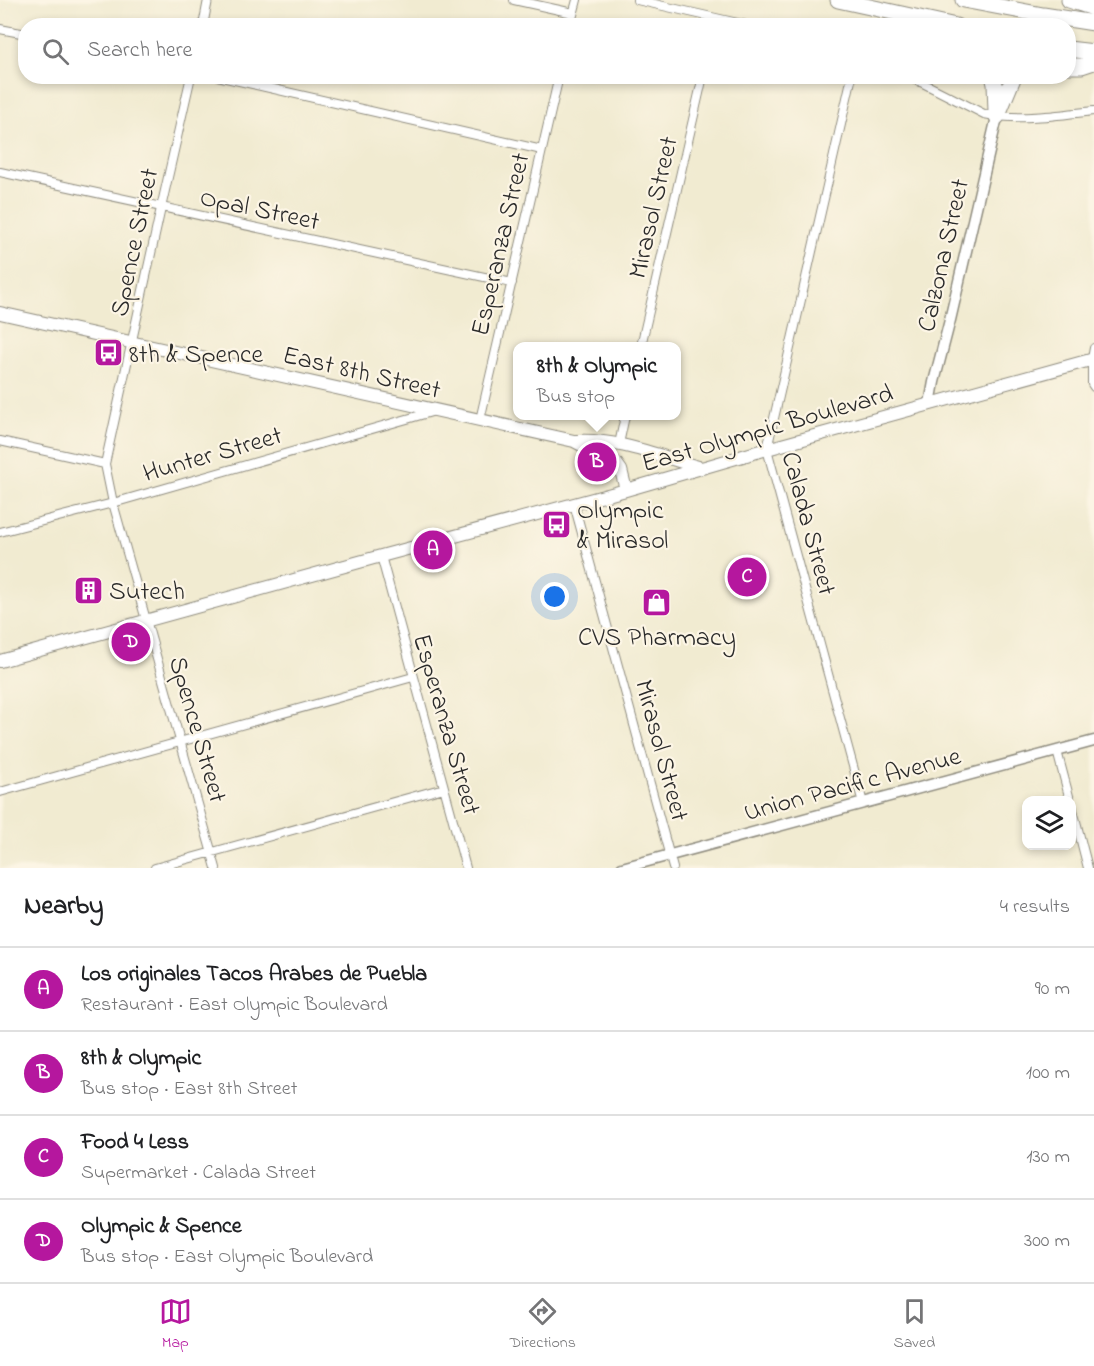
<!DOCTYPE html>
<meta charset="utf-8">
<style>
body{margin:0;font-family:"Indie Flower",sans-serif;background:#f6f6f6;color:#202124}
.controls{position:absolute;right:18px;bottom:18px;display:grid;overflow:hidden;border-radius:12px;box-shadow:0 3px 9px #0003}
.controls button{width:54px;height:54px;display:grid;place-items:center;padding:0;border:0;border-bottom:2px solid #e0e0e0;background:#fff;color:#202124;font:30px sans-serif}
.you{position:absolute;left:555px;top:597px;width:21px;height:21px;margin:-15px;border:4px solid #fff;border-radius:50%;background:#1a73e8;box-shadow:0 0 0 9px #1a73e833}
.badge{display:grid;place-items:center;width:39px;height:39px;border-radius:50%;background:#b5179e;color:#fff;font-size:20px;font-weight:700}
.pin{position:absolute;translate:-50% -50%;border:3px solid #fff;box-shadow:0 2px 6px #0006}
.popup{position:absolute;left:513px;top:342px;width:168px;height:78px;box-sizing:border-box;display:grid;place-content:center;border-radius:12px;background:#fff;filter:drop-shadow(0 2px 4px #0005);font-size:20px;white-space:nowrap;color:#757577}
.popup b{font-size:22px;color:#202124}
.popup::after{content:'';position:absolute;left:50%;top:100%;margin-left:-12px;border:12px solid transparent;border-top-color:#fff}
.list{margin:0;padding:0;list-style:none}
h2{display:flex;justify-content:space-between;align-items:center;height:78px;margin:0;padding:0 24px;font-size:26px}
h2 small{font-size:20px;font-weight:400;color:#757577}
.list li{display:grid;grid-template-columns:39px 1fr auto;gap:18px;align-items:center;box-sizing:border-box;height:84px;padding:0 24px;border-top:2px solid #e0e0e0}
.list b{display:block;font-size:22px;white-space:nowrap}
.list p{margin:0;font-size:20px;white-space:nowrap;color:#757577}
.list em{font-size:20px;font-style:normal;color:#757577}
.icon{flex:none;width:33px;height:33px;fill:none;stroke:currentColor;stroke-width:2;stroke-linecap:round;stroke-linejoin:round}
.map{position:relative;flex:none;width:1094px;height:868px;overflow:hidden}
.search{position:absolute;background:#fff;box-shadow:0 3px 9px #0003;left:18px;right:18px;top:18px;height:66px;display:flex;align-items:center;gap:15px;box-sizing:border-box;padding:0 21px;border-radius:24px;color:#757577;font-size:22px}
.sheet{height:414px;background:#fff}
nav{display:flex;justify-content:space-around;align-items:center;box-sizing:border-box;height:84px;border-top:2px solid #e0e0e0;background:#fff;font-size:16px;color:#757577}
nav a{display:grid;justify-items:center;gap:3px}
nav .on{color:#b5179e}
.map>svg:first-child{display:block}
</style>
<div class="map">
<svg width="1094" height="868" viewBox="0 0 1094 868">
<rect width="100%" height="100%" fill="#fcf5e5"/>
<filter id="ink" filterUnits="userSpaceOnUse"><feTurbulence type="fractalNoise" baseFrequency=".0167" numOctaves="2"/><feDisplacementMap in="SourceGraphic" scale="12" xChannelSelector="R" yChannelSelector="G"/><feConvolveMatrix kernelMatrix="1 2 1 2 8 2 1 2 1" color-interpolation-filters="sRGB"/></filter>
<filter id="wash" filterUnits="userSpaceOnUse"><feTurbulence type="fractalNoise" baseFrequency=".008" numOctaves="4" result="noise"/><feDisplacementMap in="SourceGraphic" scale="24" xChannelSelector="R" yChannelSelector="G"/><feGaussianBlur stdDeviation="1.35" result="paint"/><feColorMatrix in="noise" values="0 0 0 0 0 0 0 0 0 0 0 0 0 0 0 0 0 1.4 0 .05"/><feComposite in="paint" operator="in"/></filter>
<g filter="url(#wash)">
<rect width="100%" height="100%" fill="#f1ebd1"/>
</g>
<g filter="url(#ink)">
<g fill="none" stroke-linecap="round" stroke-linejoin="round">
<defs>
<path id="minor" d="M514,0L573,13
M637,0L751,26
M203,26L208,0
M570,26L577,0
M0,29L26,34
M191,76L161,208L105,464L113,503L216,868
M217,76L542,150
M852,76L767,449L863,803
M909,76L984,114C1021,121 1057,115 1094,111
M0,172L512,283
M641,346L703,76
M1094,348L1092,359V384L1094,387
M480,420L559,76
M0,441L105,464
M619,444L625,416
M574,504L673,868
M0,532L113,503L435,411
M381,556L466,868
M1057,751L1070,800
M0,792L413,677
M1072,806L1088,868
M155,868L444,788"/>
<path id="tertiary" d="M930,404L934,382L950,320L997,117
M622,868L1094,741"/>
<path id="secondary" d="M0,313L574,441L616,463L621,470L626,490
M576,441C616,438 662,457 702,468
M0,661L381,556L626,490L767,449L1094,359"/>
<path id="motorway" d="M838,0L956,26
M963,0L1043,15L1094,23
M1069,0L1094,8
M1068,49L1094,52
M1068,66H1082L1094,62
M993,76L995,84L996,111
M997,117L1014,76"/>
</defs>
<!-- minor casing -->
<use href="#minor" stroke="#8e8b7e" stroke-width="10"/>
<!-- tertiary casing -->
<use href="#tertiary" stroke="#8e8b7e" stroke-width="13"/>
<!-- secondary casing -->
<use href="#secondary" stroke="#8e8b7e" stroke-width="14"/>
<!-- motorway casing -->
<use href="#motorway" stroke="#8e8b7e" stroke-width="17"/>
<!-- minor -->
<use href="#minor" stroke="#fff" stroke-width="8"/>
<!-- tertiary -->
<use href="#tertiary" stroke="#fff" stroke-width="10"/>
<!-- secondary -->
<use href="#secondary" stroke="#fff" stroke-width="12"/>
<!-- motorway -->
<use href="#motorway" stroke="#fff" stroke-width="15"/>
</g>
</g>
<!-- icons -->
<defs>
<symbol id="bus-square" viewBox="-11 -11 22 22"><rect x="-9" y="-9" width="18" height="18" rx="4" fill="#b5179e" stroke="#fcf5e5"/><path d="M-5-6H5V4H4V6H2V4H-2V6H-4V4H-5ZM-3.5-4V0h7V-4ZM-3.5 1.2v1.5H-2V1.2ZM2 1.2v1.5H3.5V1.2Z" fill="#fff"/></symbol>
<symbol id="building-square" viewBox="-11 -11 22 22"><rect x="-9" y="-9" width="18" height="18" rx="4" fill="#b5179e" stroke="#fcf5e5"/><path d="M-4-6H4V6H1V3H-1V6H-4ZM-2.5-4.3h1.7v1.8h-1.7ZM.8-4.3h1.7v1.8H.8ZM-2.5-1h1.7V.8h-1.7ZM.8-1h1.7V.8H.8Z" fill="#fff"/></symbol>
<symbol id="shop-square" viewBox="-11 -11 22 22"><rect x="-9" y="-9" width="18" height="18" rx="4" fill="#b5179e" stroke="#fcf5e5"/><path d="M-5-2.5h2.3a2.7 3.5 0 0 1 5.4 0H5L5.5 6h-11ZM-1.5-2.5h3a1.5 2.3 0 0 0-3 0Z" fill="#fff"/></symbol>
</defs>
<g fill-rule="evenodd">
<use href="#bus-square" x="92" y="336" width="33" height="33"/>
<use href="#bus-square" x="540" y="508" width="33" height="33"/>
<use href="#building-square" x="72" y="574" width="33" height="33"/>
<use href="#shop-square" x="640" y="586" width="33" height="33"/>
</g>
<g text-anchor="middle" stroke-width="4.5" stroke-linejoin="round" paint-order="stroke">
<!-- street labels -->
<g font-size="26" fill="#2b2b2b" stroke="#fcf5e5">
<text transform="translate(652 207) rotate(-77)" y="9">Mirasol Street</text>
<text transform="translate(260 208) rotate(12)" y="9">Opal Street</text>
<text transform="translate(133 242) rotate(-78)" y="9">Spence Street</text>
<text transform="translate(499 244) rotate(-77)" y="9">Esperanza Street</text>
<text transform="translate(942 255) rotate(-77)" y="9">Calzona Street</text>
<text transform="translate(362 371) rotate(13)" y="9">East 8th Street</text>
<text transform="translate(767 427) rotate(-16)" y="9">East Olympic Boulevard</text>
<text transform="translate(212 453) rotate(-16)" y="9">Hunter Street</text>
<text transform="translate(810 523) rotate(75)" y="9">Calada Street</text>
<text transform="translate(448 724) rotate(74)" y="9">Esperanza Street</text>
<text transform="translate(199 729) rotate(74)" y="9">Spence Street</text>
<text transform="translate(663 750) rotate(75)" y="9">Mirasol Street</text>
<text transform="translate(852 783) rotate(-15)" y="9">Union Pacific Avenue</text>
</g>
<!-- poi labels -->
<g font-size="26" fill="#2b2b2b" stroke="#fcf5e5" text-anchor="start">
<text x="129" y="362">8th &amp; Spence</text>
<text x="577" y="518">Olympic<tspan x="577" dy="30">&amp; Mirasol</tspan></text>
<text x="109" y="599">Sutech</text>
<text x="657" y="645" text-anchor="middle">CVS Pharmacy</text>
</g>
</g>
</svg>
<div class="controls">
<button><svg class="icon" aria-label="layers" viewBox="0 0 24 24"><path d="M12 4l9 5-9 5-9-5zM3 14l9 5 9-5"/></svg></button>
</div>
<div class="you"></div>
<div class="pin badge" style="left:433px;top:550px">A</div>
<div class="pin badge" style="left:597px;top:462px">B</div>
<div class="popup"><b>8th &amp; Olympic</b>Bus stop</div>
<div class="pin badge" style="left:747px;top:577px">C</div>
<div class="pin badge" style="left:131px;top:642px">D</div>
<div class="search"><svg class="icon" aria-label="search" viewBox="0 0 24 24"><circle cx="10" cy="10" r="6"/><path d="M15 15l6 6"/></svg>Search here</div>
</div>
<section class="sheet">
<h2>Nearby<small>4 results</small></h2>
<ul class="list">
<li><span class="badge">A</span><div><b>Los originales Tacos Arabes de Puebla</b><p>Restaurant · East Olympic Boulevard</p></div><em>90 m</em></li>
<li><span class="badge">B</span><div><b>8th &amp; Olympic</b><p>Bus stop · East 8th Street</p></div><em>100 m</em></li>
<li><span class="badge">C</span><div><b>Food 4 Less</b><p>Supermarket · Calada Street</p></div><em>130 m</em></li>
<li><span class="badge">D</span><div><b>Olympic &amp; Spence</b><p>Bus stop · East Olympic Boulevard</p></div><em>300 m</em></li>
</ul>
</section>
<nav>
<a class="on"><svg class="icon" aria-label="map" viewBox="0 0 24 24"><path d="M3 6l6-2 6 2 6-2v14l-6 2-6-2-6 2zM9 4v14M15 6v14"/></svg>Map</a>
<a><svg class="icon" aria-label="directions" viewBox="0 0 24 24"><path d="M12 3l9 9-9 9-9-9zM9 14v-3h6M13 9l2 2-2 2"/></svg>Directions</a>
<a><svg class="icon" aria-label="saved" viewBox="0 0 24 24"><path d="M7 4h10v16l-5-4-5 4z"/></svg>Saved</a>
</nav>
